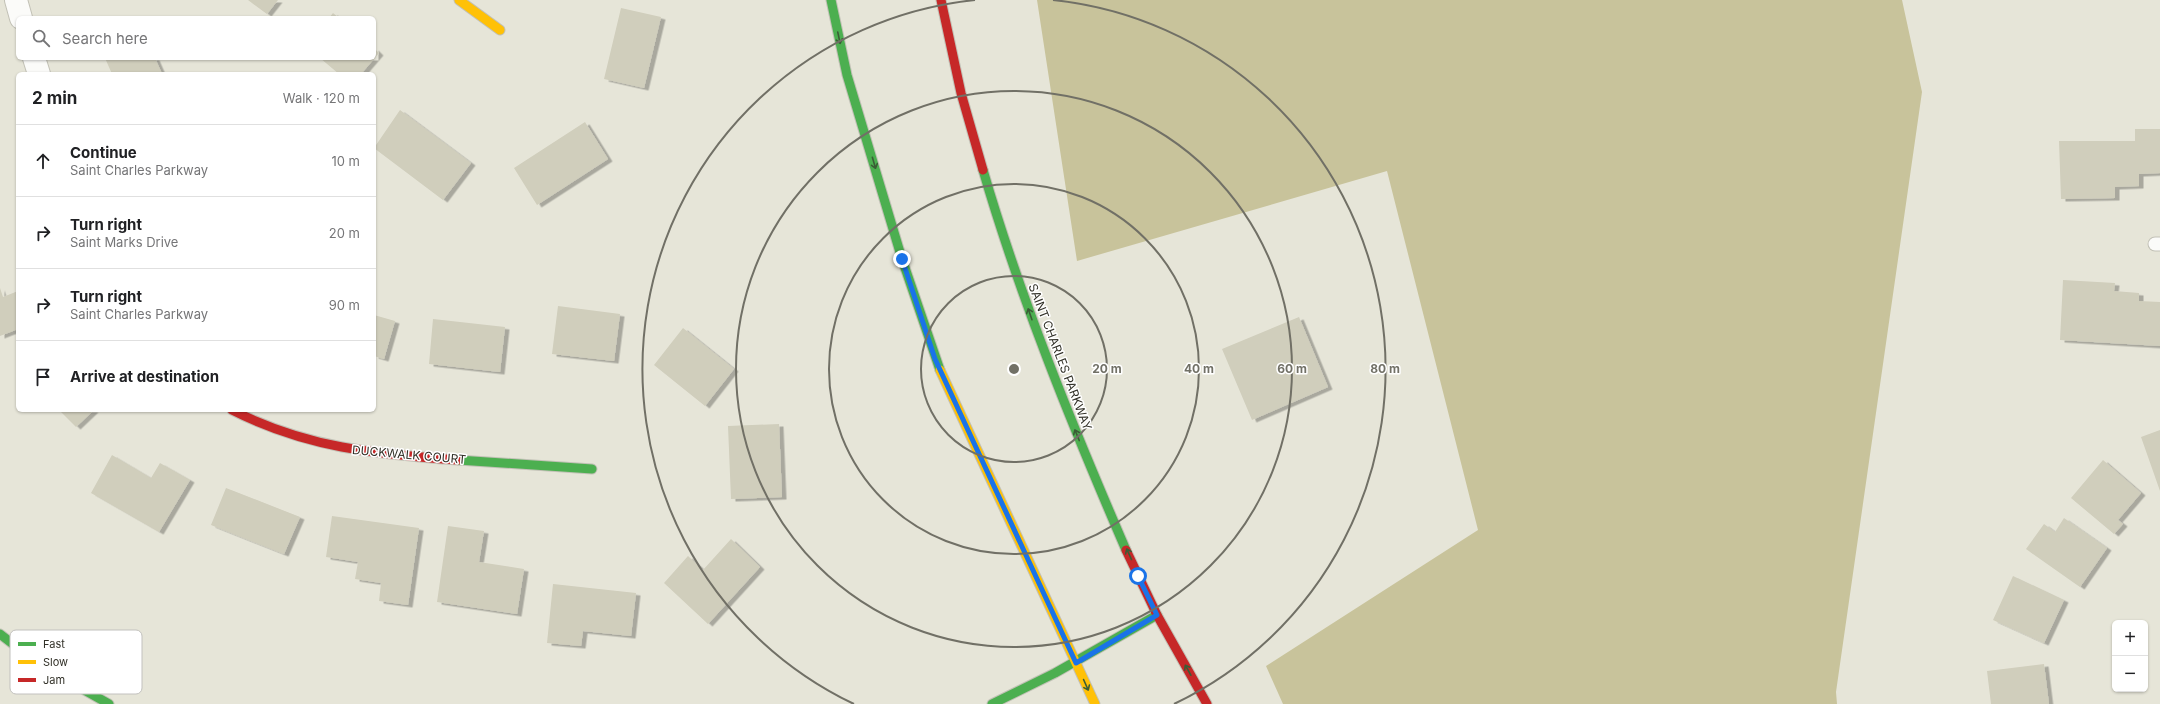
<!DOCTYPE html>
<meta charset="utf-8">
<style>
body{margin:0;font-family:Inter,sans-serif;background:#f2f2f2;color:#202124}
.controls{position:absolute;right:12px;bottom:12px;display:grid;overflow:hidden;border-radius:6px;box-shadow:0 1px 3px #0004}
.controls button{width:36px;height:36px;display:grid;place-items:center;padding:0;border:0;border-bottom:1px solid #e0e0e0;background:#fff;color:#202124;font:20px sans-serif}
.stop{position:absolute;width:12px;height:12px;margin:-9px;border:3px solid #1a73e8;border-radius:50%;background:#fff}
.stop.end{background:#1a73e8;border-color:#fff;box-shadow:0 1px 4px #0008}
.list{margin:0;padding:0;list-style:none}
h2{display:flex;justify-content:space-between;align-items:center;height:52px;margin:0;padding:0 16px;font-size:17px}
h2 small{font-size:13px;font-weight:400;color:#757577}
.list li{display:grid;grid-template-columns:26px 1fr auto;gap:12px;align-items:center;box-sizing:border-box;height:72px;padding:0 16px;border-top:1px solid #e0e0e0}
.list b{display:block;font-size:15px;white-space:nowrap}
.list p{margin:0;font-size:13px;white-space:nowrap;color:#757577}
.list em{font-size:13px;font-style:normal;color:#757577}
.icon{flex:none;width:22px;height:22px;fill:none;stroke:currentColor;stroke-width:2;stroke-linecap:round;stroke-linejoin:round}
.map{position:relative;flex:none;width:2160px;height:704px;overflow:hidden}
.search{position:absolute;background:#fff;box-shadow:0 1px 3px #0004;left:16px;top:16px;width:360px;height:44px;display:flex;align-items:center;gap:10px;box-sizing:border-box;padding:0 14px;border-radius:6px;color:#757577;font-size:15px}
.panel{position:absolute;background:#fff;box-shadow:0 1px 3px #0004;left:16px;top:72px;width:360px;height:340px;border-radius:6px}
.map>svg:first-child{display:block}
</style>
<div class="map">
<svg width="2160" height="704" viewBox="0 0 2160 704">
<defs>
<filter id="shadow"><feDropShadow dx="4.5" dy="2.5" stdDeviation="0" flood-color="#0004"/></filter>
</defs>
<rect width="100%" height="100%" fill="#e6e5d8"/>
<!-- forest -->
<path fill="#c8c39b" d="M1037,0H1902L1922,92L1836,692L1837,704H1283L1266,666L1478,530L1387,171L1077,261Z"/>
<!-- building -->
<path fill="#d0cebc" filter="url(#shadow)" d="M248,0H278L267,14Z
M621,8L661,17L644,88L604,79Z
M333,13L339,18H329Z
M374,48L379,53L361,74H339L320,58H374Z
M105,58H155L162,74H112Z
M400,110L471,163L443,200L374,148Z
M585,122L608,159L537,205L514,168Z
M2135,129H2160V173L2139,174V186L2115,187V198L2061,199L2059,141H2135Z
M2063,280L2115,283L2114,291L2139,293V301L2160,302V346L2060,340Z
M0,288L3,297L18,291V329L0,336Z
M558,306L620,314L614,361L552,354Z
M374,315L395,321L384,359L374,356Z
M1299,317L1328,387L1252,420L1222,349Z
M433,319L505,327L500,372L429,364Z
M683,328L734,369L705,406L654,365Z
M59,410H94L76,427Z
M779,424L782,497L731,499L728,426Z
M2160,430V491L2141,437Z
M112,455L151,478L160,463L190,480L159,532L91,493Z
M2103,460L2141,493L2118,520L2123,524L2114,534L2071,498Z
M226,488L300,517L284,554L211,525Z
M332,516L419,528L408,605L379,601L381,583L355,579L358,562L326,557Z
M2064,518L2107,548L2080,587L2026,549L2044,524L2055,532Z
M448,526L484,531L479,562L524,569L517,614L437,602Z
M731,539L760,567L708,624L664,583L688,556L703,570Z
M2013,576L2064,600L2044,643L1993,620Z
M553,584L636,593L631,636L583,631L581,646L547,643Z
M2044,664L2049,704H1991L1987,671Z"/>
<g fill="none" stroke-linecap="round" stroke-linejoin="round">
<defs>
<path id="lane" d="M2155,244H2160"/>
<path id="street" d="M16,0L21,18
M34,58L39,74"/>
<path id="fast" d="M831,0L847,75L902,259L940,370
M983,170C1021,300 1072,425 1126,550
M458,460L592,469
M0,634L40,665L109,704
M992,704L1055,673L1157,615"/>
<path id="slow" d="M459,0L500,30
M940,370L1095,704"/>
<path id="jam" d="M941,0L961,93L983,170
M232,410C307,448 375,454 458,460
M1126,550L1157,615L1207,704"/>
</defs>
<!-- lane casing -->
<use href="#lane" stroke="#c2c1b6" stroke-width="15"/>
<!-- street casing -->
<use href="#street" stroke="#c2c1b6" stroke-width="24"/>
<!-- fast casing -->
<use href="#fast" stroke="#c2c1b6" stroke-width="11"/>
<!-- slow casing -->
<use href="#slow" stroke="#c2c1b6" stroke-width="11"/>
<!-- jam casing -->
<use href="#jam" stroke="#c2c1b6" stroke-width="11"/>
<!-- lane -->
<use href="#lane" stroke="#fbfbf9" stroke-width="13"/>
<!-- street -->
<use href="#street" stroke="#fbfbf9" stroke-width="22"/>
<!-- fast -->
<use href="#fast" stroke="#4caf50" stroke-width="9"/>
<!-- slow -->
<use href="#slow" stroke="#ffc107" stroke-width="9"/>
<!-- jam -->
<use href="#jam" stroke="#c62828" stroke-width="9"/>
</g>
<!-- one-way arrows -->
<defs><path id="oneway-shaft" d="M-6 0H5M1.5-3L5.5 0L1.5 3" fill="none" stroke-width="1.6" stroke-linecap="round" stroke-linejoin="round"/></defs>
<g stroke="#3b5d36">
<use href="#oneway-shaft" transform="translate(839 38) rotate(78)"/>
<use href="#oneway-shaft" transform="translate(874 163) rotate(74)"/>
<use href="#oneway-shaft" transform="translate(1030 314) rotate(-109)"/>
<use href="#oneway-shaft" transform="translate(1077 435) rotate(-112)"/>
<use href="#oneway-shaft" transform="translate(1129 554) rotate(-114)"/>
<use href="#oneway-shaft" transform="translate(1188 670) rotate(-119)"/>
<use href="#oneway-shaft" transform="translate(1086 685) rotate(66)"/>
</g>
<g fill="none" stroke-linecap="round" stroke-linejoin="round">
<!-- route -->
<path stroke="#1a73e8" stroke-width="5" d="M902,259L935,359L1076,663L1157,615L1138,576"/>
</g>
<!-- distance rings -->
<g fill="none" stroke="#717066" stroke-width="2">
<circle cx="1014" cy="369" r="93"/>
<circle cx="1014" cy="369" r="185"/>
<circle cx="1014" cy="369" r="278"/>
<path d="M854 704A371 371 0 0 1 975 0M1053 0A371 371 0 0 1 1174 704"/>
</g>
<g text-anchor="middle" stroke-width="3" stroke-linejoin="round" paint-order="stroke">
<!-- street labels -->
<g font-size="12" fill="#323128" stroke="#fff">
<text transform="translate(1060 357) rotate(69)" y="4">SAINT CHARLES PARKWAY</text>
<text transform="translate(409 455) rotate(5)" y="4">DUCKWALK COURT</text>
</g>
</g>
<!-- legend -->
<rect x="10" y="630" width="132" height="64" rx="6" fill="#fff" stroke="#c2c1be" stroke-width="1"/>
<rect x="18" y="642" width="18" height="4" fill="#4caf50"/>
<rect x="18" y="660" width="18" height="4" fill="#ffc107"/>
<rect x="18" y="678" width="18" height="4" fill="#c62828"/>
<g font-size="11" fill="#323128">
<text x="43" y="648">Fast</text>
<text x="43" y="666">Slow</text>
<text x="43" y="684">Jam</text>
</g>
<circle cx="1014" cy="369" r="6" fill="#717066" stroke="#fff" stroke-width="2"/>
<g font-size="12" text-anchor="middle" font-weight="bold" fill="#717066" stroke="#fff" stroke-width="3" stroke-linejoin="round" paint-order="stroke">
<text x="1107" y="373">20 m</text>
<text x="1199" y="373">40 m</text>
<text x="1292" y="373">60 m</text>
<text x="1385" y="373">80 m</text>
</g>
</svg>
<div class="controls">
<button>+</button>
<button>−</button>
</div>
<div class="stop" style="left:1138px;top:576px"></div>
<div class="stop end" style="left:902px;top:259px"></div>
<div class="search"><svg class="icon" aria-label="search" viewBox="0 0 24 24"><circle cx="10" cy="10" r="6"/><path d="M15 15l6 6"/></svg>Search here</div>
<section class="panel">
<h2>2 min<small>Walk · 120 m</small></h2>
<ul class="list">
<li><svg class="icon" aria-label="ahead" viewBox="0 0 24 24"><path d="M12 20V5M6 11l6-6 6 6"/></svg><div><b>Continue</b><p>Saint Charles Parkway</p></div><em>10 m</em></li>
<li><svg class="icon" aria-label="right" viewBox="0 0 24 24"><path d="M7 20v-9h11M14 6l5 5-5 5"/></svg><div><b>Turn right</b><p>Saint Marks Drive</p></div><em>20 m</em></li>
<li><svg class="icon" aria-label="right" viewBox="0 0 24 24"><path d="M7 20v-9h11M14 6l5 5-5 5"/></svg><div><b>Turn right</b><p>Saint Charles Parkway</p></div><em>90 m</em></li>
<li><svg class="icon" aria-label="arrive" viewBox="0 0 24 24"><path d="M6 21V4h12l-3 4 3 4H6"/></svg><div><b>Arrive at destination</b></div></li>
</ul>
</section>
</div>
